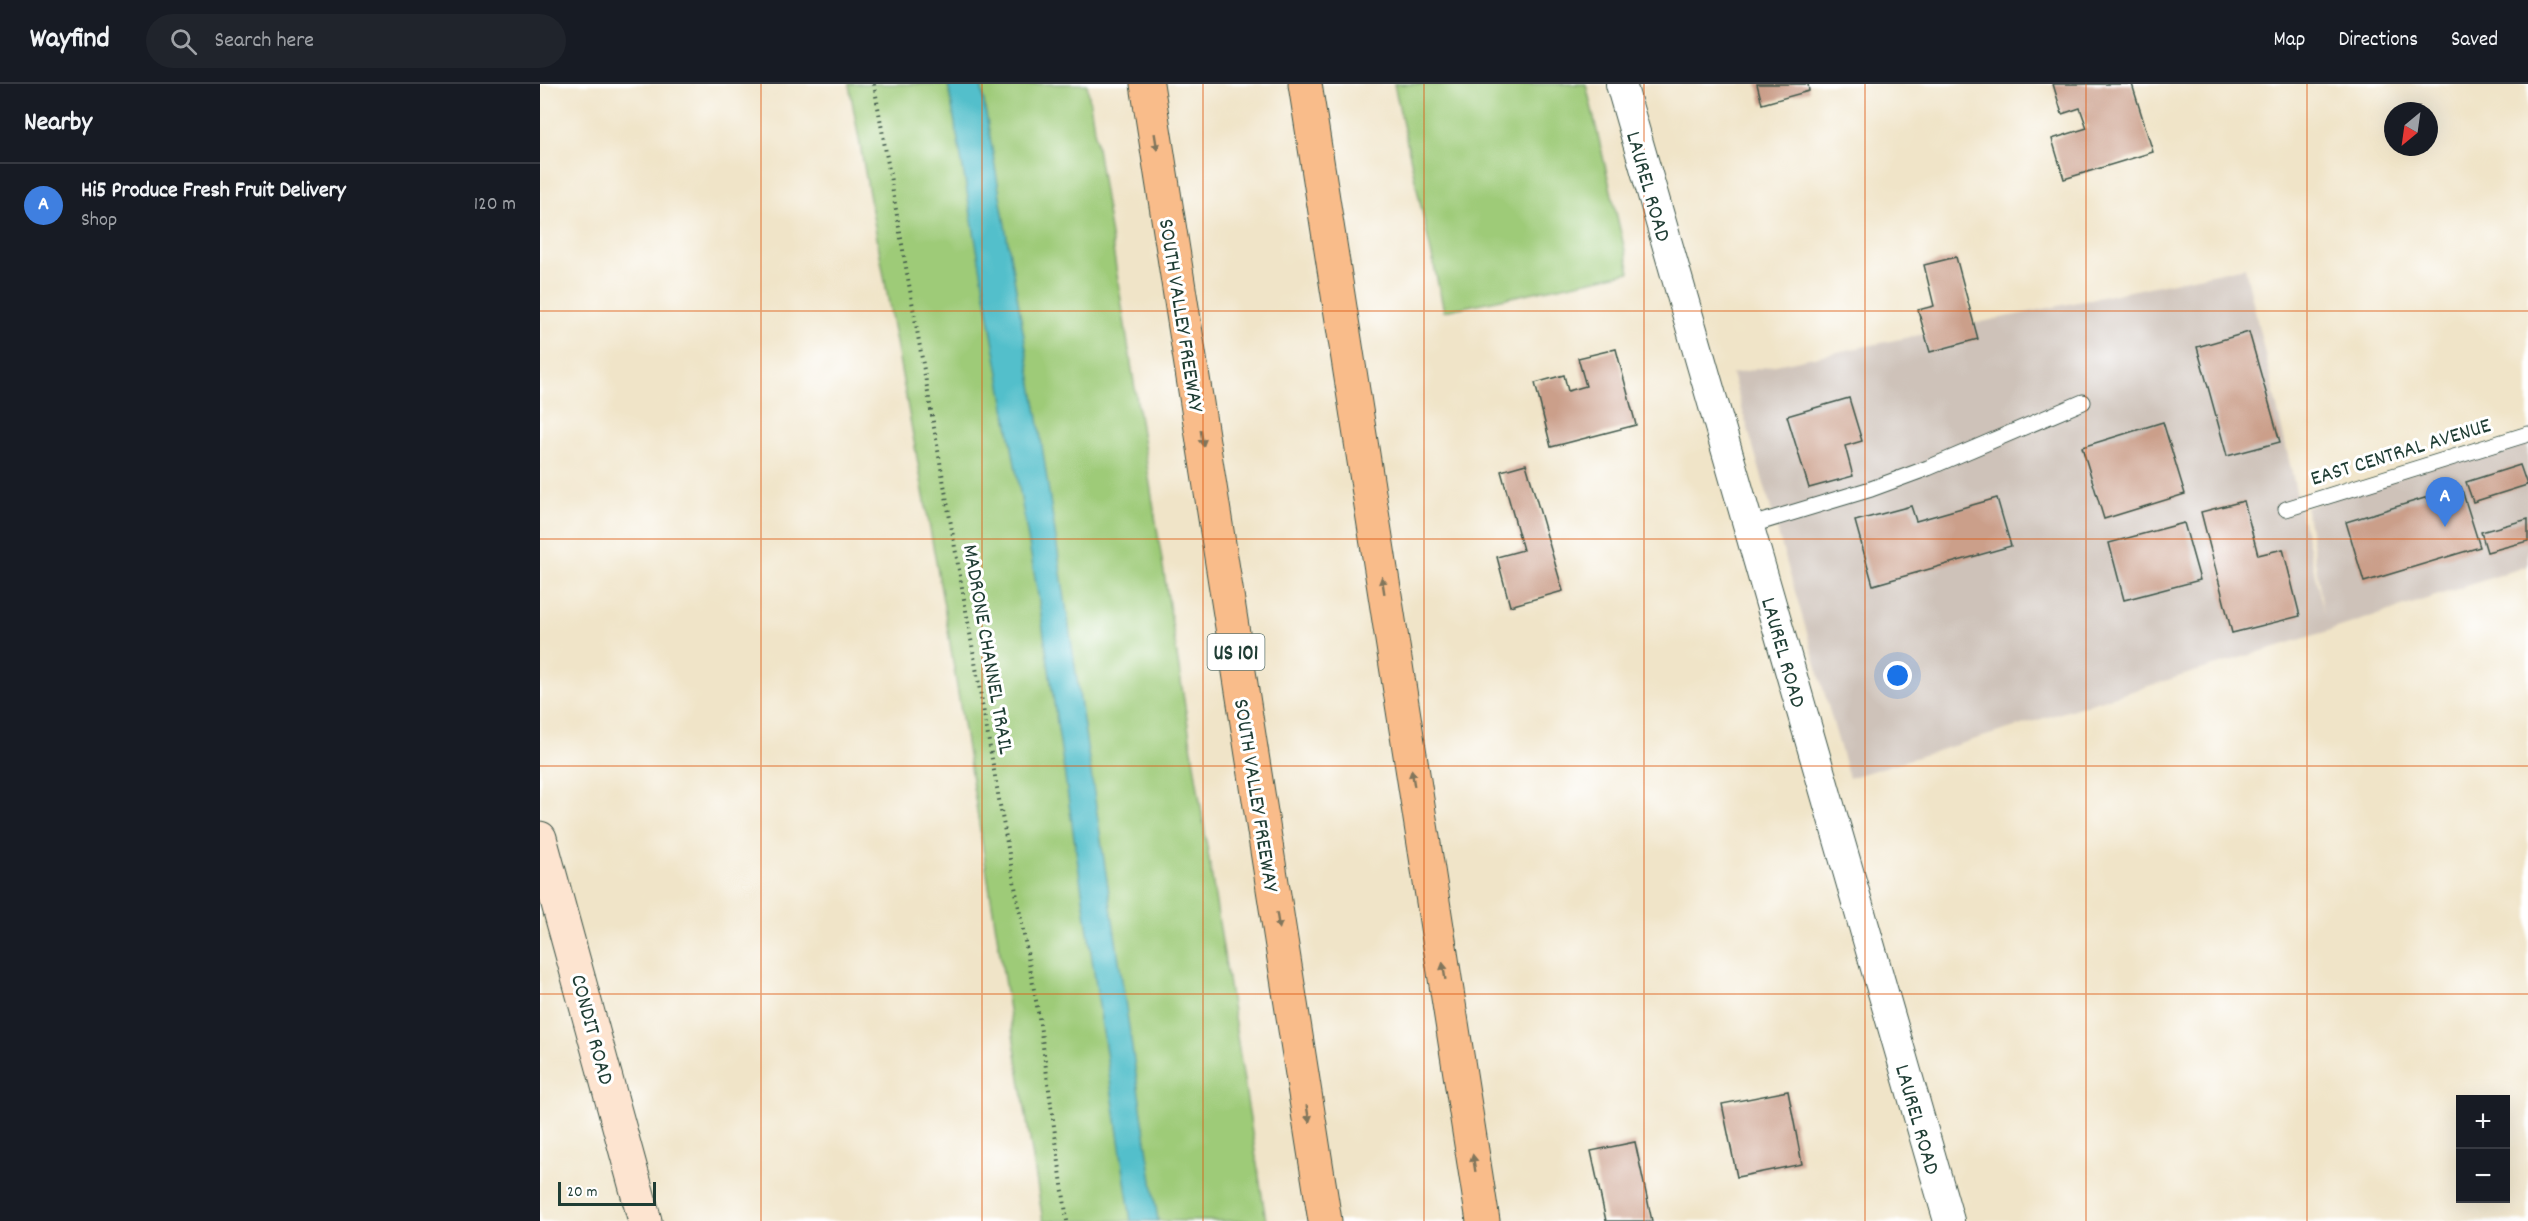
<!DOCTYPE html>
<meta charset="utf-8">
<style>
body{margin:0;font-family:Dekko,sans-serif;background:#20242c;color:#f1f3f6}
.controls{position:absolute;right:18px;bottom:18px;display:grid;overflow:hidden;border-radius:0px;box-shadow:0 6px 24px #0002}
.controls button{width:54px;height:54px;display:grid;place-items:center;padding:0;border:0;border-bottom:2px solid #363941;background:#171b24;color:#f1f3f6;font:30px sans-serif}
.compass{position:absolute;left:1844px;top:18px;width:54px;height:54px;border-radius:50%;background:#171b24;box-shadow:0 6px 24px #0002;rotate:209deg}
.scale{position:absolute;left:18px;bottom:15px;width:98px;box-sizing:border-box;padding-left:6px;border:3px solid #1f3d34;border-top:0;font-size:16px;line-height:21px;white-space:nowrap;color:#1f3d34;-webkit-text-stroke:4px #fff;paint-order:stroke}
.you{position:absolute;left:1358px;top:592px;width:21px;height:21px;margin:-15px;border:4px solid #fff;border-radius:50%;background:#1a73e8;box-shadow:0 0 0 9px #1a73e833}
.badge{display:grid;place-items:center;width:39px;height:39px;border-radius:50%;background:#7c3aed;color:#fff;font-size:20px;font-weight:700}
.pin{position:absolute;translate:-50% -50px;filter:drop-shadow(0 2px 3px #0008)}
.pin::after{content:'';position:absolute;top:32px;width:21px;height:18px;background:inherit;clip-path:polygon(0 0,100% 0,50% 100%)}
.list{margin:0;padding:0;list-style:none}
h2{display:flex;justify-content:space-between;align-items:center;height:78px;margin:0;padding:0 24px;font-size:26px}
h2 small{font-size:20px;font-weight:400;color:#9ea1a6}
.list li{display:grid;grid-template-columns:39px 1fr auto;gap:18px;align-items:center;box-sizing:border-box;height:84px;padding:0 24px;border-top:2px solid #363941}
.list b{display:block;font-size:22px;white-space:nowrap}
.list p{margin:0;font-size:20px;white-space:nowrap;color:#9ea1a6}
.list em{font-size:20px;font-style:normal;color:#9ea1a6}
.icon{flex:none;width:33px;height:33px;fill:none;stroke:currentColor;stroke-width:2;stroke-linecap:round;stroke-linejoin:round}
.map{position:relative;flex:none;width:1988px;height:1137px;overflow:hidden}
header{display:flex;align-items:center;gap:36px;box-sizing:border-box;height:84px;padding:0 30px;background:#171b24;border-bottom:2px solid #363941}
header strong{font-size:28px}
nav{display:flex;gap:33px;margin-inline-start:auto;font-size:21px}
.search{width:420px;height:54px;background:#20242c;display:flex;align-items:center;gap:15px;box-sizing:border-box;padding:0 21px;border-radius:33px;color:#9ea1a6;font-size:22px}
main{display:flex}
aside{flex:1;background:#171b24}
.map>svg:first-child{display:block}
</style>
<header>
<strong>Wayfind</strong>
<div class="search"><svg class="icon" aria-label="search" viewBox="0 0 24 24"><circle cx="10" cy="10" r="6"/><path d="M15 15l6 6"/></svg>Search here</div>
<nav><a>Map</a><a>Directions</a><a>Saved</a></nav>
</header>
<main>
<aside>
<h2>Nearby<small></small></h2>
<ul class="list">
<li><span class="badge" style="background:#3f7fe0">A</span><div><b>Hi5 Produce Fresh Fruit Delivery</b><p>Shop</p></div><em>120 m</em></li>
</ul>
</aside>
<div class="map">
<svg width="1988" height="1137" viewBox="0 0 1988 1137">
<rect width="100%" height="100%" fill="#fff"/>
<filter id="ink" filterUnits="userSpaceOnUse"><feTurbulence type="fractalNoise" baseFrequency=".0167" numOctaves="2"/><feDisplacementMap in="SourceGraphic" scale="12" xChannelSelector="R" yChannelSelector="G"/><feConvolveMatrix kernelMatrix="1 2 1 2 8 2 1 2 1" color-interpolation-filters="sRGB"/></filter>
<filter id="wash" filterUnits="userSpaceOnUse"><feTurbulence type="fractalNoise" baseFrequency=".008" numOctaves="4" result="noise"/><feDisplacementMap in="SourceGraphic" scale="24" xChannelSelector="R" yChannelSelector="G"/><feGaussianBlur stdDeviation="1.35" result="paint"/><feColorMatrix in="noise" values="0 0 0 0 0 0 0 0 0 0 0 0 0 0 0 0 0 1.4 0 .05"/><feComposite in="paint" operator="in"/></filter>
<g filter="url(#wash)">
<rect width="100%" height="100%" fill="#f0e4c8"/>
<!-- industrial -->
<path fill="#cec2b9" d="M1705,183L1784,530L1766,423L1988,352V482L1788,547L1309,694L1192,290Z"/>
<!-- green -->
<path fill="#9ecb78" stroke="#5e8456" stroke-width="1.5" d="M309,0H547L726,1137H503L404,522Z
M854,0H1046L1090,188L904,227Z"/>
<!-- water -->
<path fill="#52bfcb" stroke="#387e80" stroke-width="1.5" d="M408,0H441L498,335L618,1137H591L498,511Z"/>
<g id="blocks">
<!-- building -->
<path fill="#cb9f8a" d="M1217,0H1268L1269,7L1222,20Z
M1513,0H1592L1613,68L1524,95L1512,55L1547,44L1540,24L1522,30Z
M1416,173L1438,255L1390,268L1378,226L1394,222L1384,181Z
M1709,248L1740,358L1687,372L1657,263Z
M1076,265L1096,341L1011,363L995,299L1024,291L1028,307L1046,302L1038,274Z
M1309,314L1322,357L1305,362L1313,392L1269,404L1247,332Z
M1623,338L1645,410L1564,435L1542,363Z
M986,380L1023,507L970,522L957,473L983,466L961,387Z
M1980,381L1987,401L1933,418L1926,398Z
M1921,403L1940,463L1824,498L1806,438Z
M1457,414L1471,462L1333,501L1315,437L1371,422L1376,437Z
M1704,417L1718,471L1743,465L1760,532L1692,549L1661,428Z
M1988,435V457L1947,468L1941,448Z
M1644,439L1660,496L1584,516L1569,459Z
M1248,1007L1262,1080L1197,1093L1182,1020Z
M1095,1058L1112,1137H1066L1051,1067Z"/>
</g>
</g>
<g filter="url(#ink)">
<use href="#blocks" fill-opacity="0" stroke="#3e564a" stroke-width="1.5"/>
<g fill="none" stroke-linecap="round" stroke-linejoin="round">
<defs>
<path id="lane" d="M1746,425L1988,350
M1208,442L1331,405L1388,384L1543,318"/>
<path id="street" d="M1081,0L1409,1137"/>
<path id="secondary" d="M0,754L105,1137"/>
<path id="highway" d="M607,0L785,1137
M765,0L943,1137"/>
</defs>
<!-- lane casing -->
<use href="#lane" stroke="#3e564a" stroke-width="17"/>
<!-- street casing -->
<use href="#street" stroke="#3e564a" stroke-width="32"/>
<!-- secondary casing -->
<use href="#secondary" stroke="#3e564a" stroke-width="35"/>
<!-- highway casing -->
<use href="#highway" stroke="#3e564a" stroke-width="35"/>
<!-- path -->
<path stroke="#3e564a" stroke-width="4" stroke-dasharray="1.5 4.5" stroke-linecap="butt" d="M334,0L460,721L499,933L527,1137"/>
<!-- lane -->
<use href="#lane" stroke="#fff" stroke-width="15"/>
<!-- street -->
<use href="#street" stroke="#fff" stroke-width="30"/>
<!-- secondary -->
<use href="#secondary" stroke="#fde4d0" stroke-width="33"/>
<!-- highway -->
<use href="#highway" stroke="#f9bc8a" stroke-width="33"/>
</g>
<!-- one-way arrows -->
<defs><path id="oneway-solid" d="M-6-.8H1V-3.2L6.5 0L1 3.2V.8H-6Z" transform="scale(1.5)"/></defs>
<g fill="#81765b">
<use href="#oneway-solid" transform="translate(616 58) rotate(81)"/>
<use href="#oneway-solid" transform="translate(662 354) rotate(81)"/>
<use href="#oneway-solid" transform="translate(843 501) rotate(-99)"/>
<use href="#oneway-solid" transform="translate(873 694) rotate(-99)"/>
<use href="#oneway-solid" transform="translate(738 837) rotate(81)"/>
<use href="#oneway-solid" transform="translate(904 887) rotate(-99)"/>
<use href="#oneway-solid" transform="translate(768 1030) rotate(81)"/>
<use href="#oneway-solid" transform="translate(934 1079) rotate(-99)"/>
</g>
</g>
<!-- grid -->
<path fill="none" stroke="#de580e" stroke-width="1.5" stroke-opacity="0.55" d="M221,0V1137M442,0V1137M663,0V1137M884,0V1137M1104,0V1137M1325,0V1137M1546,0V1137M1767,0V1137M0,227H1988M0,455H1988M0,682H1988M0,910H1988"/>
<g text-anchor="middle" stroke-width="6" stroke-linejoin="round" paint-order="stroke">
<!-- shield labels -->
<rect fill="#fff" stroke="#627771" stroke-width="1.5" x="667.5" y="550" width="57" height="36" rx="4.5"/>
<g font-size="21" font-weight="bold" fill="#1f3d34">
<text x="696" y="575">US 101</text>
</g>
<!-- street labels -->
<g font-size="22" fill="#1f3d34" stroke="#fff">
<text transform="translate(1110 102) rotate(74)" y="8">LAUREL ROAD</text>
<text transform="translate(643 231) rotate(81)" y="8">SOUTH VALLEY FREEWAY</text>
<text transform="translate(1860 366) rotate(-17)" y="8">EAST CENTRAL AVENUE</text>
<text transform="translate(450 565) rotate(80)" y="8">MADRONE CHANNEL TRAIL</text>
<text transform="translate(1245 568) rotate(74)" y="8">LAUREL ROAD</text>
<text transform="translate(718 711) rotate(81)" y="8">SOUTH VALLEY FREEWAY</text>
<text transform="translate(54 945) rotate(75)" y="8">CONDIT ROAD</text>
<text transform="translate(1379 1035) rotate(74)" y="8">LAUREL ROAD</text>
</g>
</g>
</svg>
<div class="controls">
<button>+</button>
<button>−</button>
</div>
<svg class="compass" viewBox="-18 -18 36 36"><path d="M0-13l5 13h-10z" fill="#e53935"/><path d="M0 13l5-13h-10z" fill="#9ea1a6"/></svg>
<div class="scale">20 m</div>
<div class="you"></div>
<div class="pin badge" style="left:1905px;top:443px;background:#3f7fe0">A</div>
</div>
</main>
